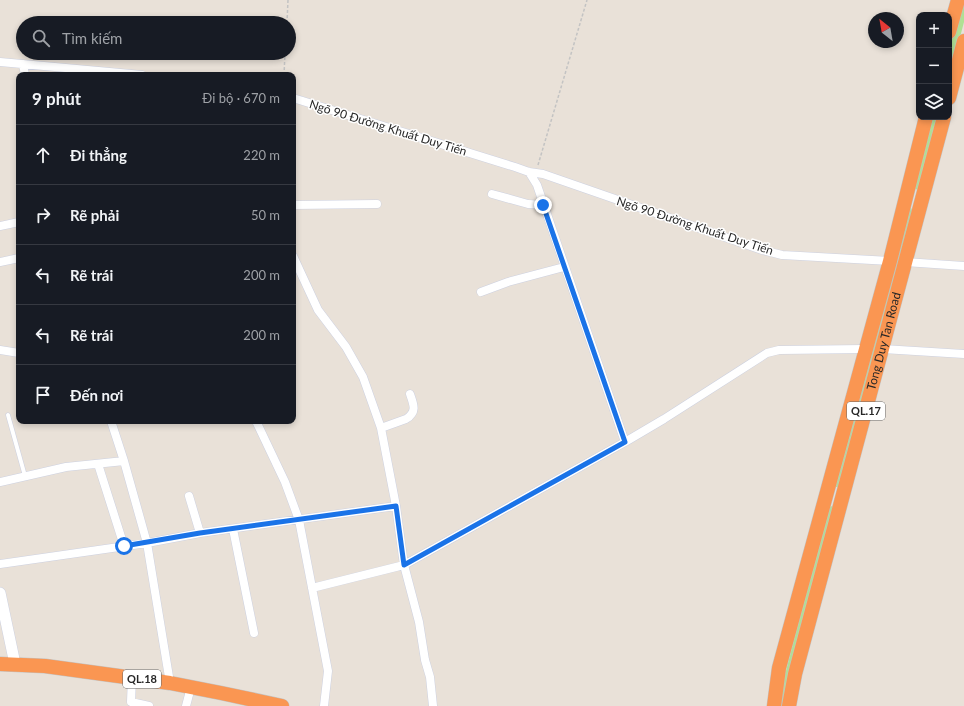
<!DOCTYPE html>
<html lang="vi">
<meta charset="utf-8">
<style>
body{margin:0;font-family:Lato,sans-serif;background:#242831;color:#f1f3f6}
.controls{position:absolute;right:12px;top:12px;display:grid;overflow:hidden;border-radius:8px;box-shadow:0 2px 6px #0003}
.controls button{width:36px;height:36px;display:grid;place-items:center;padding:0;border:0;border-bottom:1px solid #363941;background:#171b24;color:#f1f3f6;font:20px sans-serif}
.compass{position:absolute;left:868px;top:12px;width:36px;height:36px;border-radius:50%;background:#171b24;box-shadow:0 2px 6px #0003;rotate:329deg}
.stop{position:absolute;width:12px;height:12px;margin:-9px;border:3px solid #1a73e8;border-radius:50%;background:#fff}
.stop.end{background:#1a73e8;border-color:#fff;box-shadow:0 1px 4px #0008}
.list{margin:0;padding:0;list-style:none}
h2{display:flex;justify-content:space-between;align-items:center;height:52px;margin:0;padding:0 16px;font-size:17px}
h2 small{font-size:13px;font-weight:400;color:#9ea1a6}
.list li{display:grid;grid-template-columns:26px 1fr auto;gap:12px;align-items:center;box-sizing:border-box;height:60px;padding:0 16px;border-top:1px solid #363941}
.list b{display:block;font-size:15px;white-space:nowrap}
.list em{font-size:13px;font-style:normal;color:#9ea1a6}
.icon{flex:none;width:22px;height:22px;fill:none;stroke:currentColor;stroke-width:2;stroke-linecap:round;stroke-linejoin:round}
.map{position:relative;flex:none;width:964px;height:706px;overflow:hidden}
.search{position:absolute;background:#171b24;box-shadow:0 2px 6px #0003;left:16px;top:16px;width:280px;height:44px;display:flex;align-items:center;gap:10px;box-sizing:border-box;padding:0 14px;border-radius:22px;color:#9ea1a6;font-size:15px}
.panel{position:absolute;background:#171b24;box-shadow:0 2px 6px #0003;left:16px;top:72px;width:280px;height:352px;border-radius:8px}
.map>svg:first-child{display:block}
</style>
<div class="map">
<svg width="964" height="706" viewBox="0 0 964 706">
<rect width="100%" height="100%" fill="#e9e1d8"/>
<!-- green -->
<path fill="#b0e094" d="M962,0H964V22L949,79V49Z
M931,117H939L918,190L913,188Z
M909,208H911L913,212L839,487H836L834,485Z
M831,506L834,508L785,706H779L782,686L828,509Z"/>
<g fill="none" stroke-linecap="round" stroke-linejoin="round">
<defs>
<path id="lane" d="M8,415L25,476"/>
<path id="street" d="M0,62L142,75
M23,64L25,75
M293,98L515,167L529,172L543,174L762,250L782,255L890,261
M529,172L537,185L625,442
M492,194L528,204L543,205
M293,205L377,204
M0,226L19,222
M293,256L318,310L346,347L363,377L381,428L396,506L404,565L419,622L425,660L430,677L433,706
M0,262L19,258
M905,262L964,266
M481,292L508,282L564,267
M883,349L964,354
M0,350L19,353
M111,421L124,461L147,543L170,683
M256,421L285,482L299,520L328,671L324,706
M381,428L406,419C417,412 414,405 410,394
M98,464L124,546
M0,482L66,467L124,461
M189,496L200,533
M233,529L254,633
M0,564L147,543L200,533L396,506
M312,588L404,565L625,442L664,419L767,353L779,350L865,349
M132,678L131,702L149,706
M186,706L191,687"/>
<path id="secondary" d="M0,593L15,664"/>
<g id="highway">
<path d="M949,32L958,0"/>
<path d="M949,98L964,41"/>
<path d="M0,664L45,666L170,683L221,693L282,706"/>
<path d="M774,706L779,668L890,261L926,117"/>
<path id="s1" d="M789,706L795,674L944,117"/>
</g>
</defs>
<!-- lane casing -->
<use href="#lane" stroke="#cdd1e0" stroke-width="5"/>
<!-- street casing -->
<use href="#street" stroke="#cdd1e0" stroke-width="9"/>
<!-- secondary casing -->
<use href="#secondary" stroke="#cdd1e0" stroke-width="12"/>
<!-- highway casing -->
<use href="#highway" stroke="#c3c3c3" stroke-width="15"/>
<!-- path -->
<path stroke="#c3c3c3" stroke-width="1.5" stroke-dasharray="3 2" stroke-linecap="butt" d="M287,23L288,0
M284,75L285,53
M538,165L587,0"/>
<!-- lane -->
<use href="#lane" stroke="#fff" stroke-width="4"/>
<!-- street -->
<use href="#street" stroke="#fff" stroke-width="8"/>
<!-- secondary -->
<use href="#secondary" stroke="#fff" stroke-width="11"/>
<!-- highway -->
<use href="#highway" stroke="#fa9652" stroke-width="14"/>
</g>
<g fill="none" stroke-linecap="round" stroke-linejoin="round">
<!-- route -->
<path stroke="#1a73e8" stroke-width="5" d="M124,546L200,533L396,506L404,565L625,442L543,205"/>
</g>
<g text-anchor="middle" stroke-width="3" stroke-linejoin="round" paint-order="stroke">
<!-- shield labels -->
<g fill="#fff" stroke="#686868" stroke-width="1">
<rect x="847" y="402" width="38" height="18" rx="3"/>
<rect x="123" y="670" width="38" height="18" rx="3"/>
</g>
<g font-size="11" font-weight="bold" fill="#272727">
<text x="866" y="415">QL.17</text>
<text x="142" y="683">QL.18</text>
</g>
<!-- street labels -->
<g font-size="12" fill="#272727" stroke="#fff">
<text transform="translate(388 128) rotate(17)" y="4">Ngõ 90 Đường Khuất Duy Tiến</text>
<text transform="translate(695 226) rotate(18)" y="4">Ngõ 90 Đường Khuất Duy Tiến</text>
<text dy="4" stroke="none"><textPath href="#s1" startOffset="377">Tong Duy Tan Road</textPath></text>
</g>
</g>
</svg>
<div class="controls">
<button>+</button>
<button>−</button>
<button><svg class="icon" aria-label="layers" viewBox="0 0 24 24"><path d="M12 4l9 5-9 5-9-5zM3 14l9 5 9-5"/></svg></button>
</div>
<svg class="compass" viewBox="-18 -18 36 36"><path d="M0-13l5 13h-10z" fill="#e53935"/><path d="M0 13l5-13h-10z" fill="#9ea1a6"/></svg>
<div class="stop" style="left:124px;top:546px"></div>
<div class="stop end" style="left:543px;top:205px"></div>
<div class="search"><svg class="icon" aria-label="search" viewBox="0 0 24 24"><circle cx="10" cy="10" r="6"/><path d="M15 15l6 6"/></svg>Tìm kiếm</div>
<section class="panel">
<h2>9 phút<small>Đi bộ · 670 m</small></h2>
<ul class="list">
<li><svg class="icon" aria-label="ahead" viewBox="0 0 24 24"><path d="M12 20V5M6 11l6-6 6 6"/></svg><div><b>Đi thẳng</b></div><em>220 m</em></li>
<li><svg class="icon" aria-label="right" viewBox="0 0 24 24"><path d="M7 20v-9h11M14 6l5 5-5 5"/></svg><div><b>Rẽ phải</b></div><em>50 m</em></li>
<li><svg class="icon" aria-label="left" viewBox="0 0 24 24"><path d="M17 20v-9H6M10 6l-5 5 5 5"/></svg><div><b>Rẽ trái</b></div><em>200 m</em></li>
<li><svg class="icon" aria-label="left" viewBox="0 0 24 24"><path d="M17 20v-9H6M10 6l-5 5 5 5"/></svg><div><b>Rẽ trái</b></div><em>200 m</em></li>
<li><svg class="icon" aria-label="arrive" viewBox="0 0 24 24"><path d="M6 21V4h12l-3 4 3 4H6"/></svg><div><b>Đến nơi</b></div></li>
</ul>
</section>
</div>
